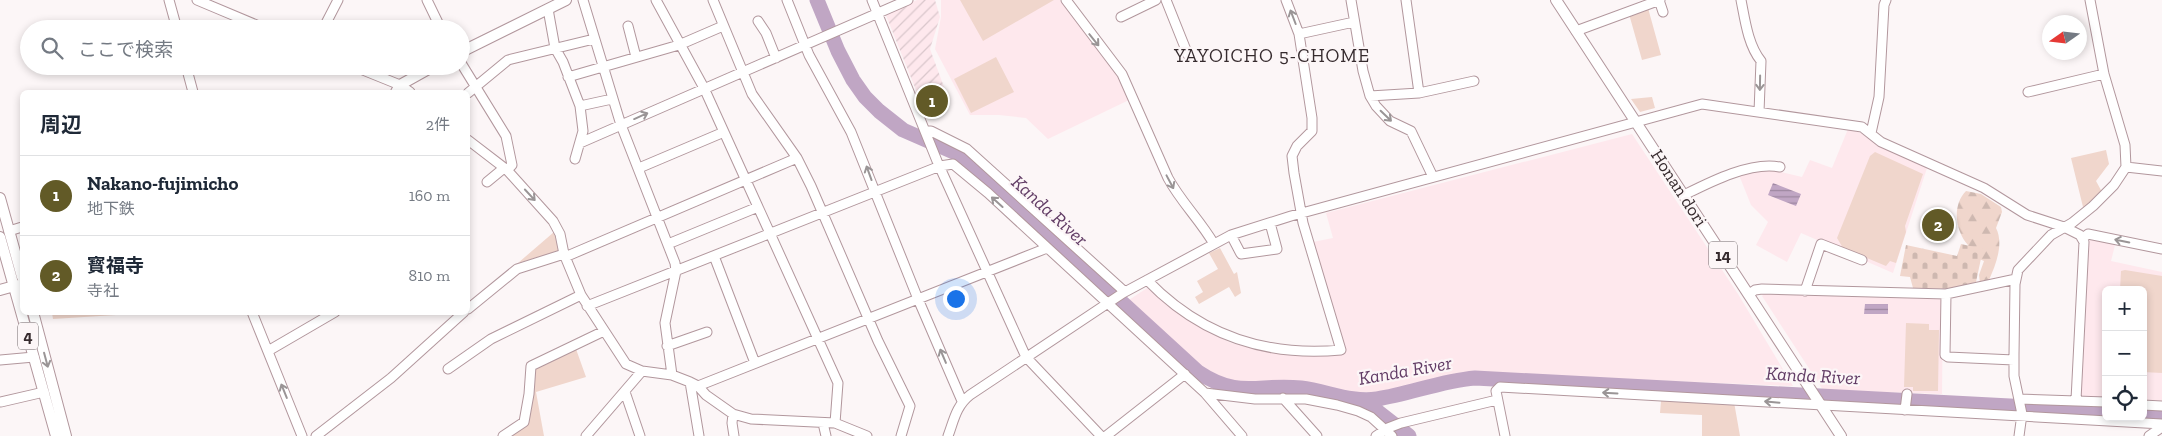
<!DOCTYPE html>
<html lang="ja">
<meta charset="utf-8">
<style>
body{margin:0;font-family:"Zilla Slab","Noto Sans JP",serif;background:#f2f2f3;color:#1f2937}
.controls{position:absolute;right:15px;bottom:15px;display:grid;overflow:hidden;border-radius:8px;box-shadow:0 2px 8px #0003}
.controls button{width:45px;height:45px;display:grid;place-items:center;padding:0;border:0;border-bottom:1px solid #e0e1e3;background:#fff;color:#1f2937;font:25px sans-serif}
.compass{position:absolute;left:2042px;top:15px;width:45px;height:45px;border-radius:50%;background:#fff;box-shadow:0 2px 8px #0003;rotate:256deg}
.you{position:absolute;left:955px;top:298px;width:18px;height:18px;margin:-12px;border:4px solid #fff;border-radius:50%;background:#1a73e8;box-shadow:0 0 0 8px #1a73e833}
.badge{display:grid;place-items:center;width:32px;height:32px;border-radius:50%;background:#625a27;color:#fff;font-size:16px;font-weight:700}
.pin{position:absolute;translate:-50% -50%;border:2px solid #fff;box-shadow:0 1px 5px #0006}
.list{margin:0;padding:0;list-style:none}
h2{display:flex;justify-content:space-between;align-items:center;height:65px;margin:0;padding:0 20px;font-size:21px}
h2 small{font-size:16px;font-weight:400;color:#747a83}
.list li{display:grid;grid-template-columns:32px 1fr auto;gap:15px;align-items:center;box-sizing:border-box;height:80px;padding:0 20px;border-top:1px solid #e0e1e3}
.list b{display:block;font-size:19px;white-space:nowrap}
.list p{margin:0;font-size:16px;white-space:nowrap;color:#747a83}
.list em{font-size:16px;font-style:normal;color:#747a83}
.icon{flex:none;width:28px;height:28px;fill:none;stroke:currentColor;stroke-width:2;stroke-linecap:round;stroke-linejoin:round}
.map{position:relative;flex:none;width:2162px;height:436px;overflow:hidden}
.search{position:absolute;background:#fff;box-shadow:0 2px 8px #0003;left:20px;top:20px;width:450px;height:55px;display:flex;align-items:center;gap:12px;box-sizing:border-box;padding:0 18px;border-radius:28px;color:#747a83;font-size:19px}
.panel{position:absolute;background:#fff;box-shadow:0 2px 8px #0003;left:20px;top:90px;width:450px;height:225px;border-radius:8px}
.map>svg:first-child{display:block}
</style>
<div class="map">
<svg width="2162" height="436" viewBox="0 0 2162 436">
<defs>
<pattern id="industrial-furrows" width="10" height="10" patternUnits="userSpaceOnUse" patternTransform="scale(1.25)"><rect width="10" height="10" fill="#fee8ed"/><path d="M-1 1l2-2M0 10L10 0M9 11l2-2" fill="none" stroke="#dac7cc"/></pattern>
<pattern id="forest-firs" width="22" height="20" patternUnits="userSpaceOnUse" patternTransform="scale(1.25)"><rect width="22" height="20" fill="#f0d6cc"/><path d="M5 1l3.5 6h-7zM16 11l3.5 6h-7z" fill="#ceb8b0"/></pattern>
<pattern id="cemetery-stones" width="16" height="16" patternUnits="userSpaceOnUse" patternTransform="scale(1.25)"><rect width="16" height="16" fill="#f0d6cc"/><path d="M2 7V4a2 2 0 0 1 4 0v3zM10 15v-3a2 2 0 0 1 4 0v3z" fill="#ceb8b0"/></pattern>
<pattern id="water-rules" width="6" height="5" patternUnits="userSpaceOnUse" patternTransform="scale(1.25)"><rect width="6" height="5" fill="#c0a6c4"/><path d="M0 2.5h6" fill="none" stroke="#9d87a0"/></pattern>
</defs>
<rect width="100%" height="100%" fill="#fcf6f7"/>
<!-- built -->
<path fill="#fee8ed" d="M941,0H1060L1117,76L1129,100L1048,139L1026,118L999,115H970L935,49L941,17Z
M1848,129L1861,133L1879,146L1927,168L1893,273L1801,233L1787,262L1756,245L1768,222L1751,205L1739,175L1769,169L1802,177L1810,160L1832,168Z
M1632,134L1738,294L1793,386L1468,373L1378,392H1346L1314,385L1231,381L1210,374L1190,361L1126,302L1147,288L1189,321L1231,343L1272,353L1306,356L1346,352L1313,242L1333,238L1326,213Z
M2088,238L2115,245L2111,261L2162,272V402L2143,401V290H2106V399L2084,397L2079,394Z
M1764,294L1940,299L1943,302L1942,394L1823,390L1762,296Z"/>
<!-- industrial -->
<path fill="url(#industrial-furrows)" d="M917,0H935L940,17L930,49L944,87L922,105L885,13Z"/>
<!-- forest -->
<path fill="url(#forest-firs)" d="M1966,191L1981,194L2001,207L2002,212L1996,228C2004,244 1996,264 1989,280L1980,283L1979,275L1984,261L1965,253L1968,245C1955,231 1952,205 1966,191Z"/>
<!-- cemetery -->
<path fill="url(#cemetery-stones)" d="M1961,244L1983,249L1976,282L1949,289L1913,288L1910,277L1900,276L1906,245L1957,256Z"/>
<!-- park -->
<path fill="#f0d6cc" d="M960,0H1054L983,41Z
M1648,8L1661,55L1642,60L1629,14Z
M996,57L1014,92L971,113L954,79Z
M1652,97L1655,108L1640,112L1631,99Z
M2106,150L2109,164L2096,181L2102,192L2086,209L2083,207L2071,158Z
M1875,152L1923,174L1905,226L1906,232L1896,263L1890,261L1886,266L1843,248L1837,238L1870,156Z
M554,232L559,251L518,263Z
M1220,248L1234,274L1237,272L1241,293L1235,297L1229,287L1199,304L1195,297L1203,292L1197,281L1218,269L1209,253Z
M2125,270L2162,276V373L2143,372V290H2120L2121,271Z
M116,313V315L53,319L52,313H45Z
M1906,323L1929,324V330H1939L1938,391H1913V387H1904Z
M576,349L586,377L536,392L544,436H509L524,427L533,370Z
M1661,401L1734,402L1740,436H1702V415L1660,413Z"/>
<!-- water -->
<path fill="url(#water-rules)" d="M1773,183L1801,194L1796,206L1768,195Z
M1865,304H1888V314H1864Z"/>
<g fill="none" stroke-linecap="round" stroke-linejoin="round">
<!-- river -->
<path stroke="#c0a6c4" stroke-width="15" d="M817,0L838,51L853,80L865,97L879,111L903,130L958,154L974,167L1198,372C1240,400 1258,383 1301,388C1327,391 1351,403 1377,399C1410,394 1440,381 1475,378L2106,411
M1357,401L1373,408L1409,436
M2143,413L2162,414"/>
<defs>
<path id="minor" d="M169,0L177,29
M197,0L266,29
M427,0L441,29
M583,0L621,125L675,263L676,271L665,323L672,375
M656,0L704,88L838,383L835,423
M713,0L752,94L797,158L811,186L878,341L910,406L901,436
M787,0L809,55L851,132L918,299L962,401
M872,0L937,161L1026,357L1101,436
M1066,0L1122,74L1168,178C1181,202 1200,220 1214,244
M1166,0L1188,55
M1351,0L1363,71L1370,96L1376,106L1390,121L1411,131L1433,177
M1406,0L1419,93
M1659,0L1663,12
M1741,0C1745,20 1748,45 1761,61L1759,112
M548,9L555,48L563,62L580,106L583,131L575,159
M1121,17L1156,0
M758,21L766,33L776,58
M628,26L636,57
M323,29L338,0
M1576,31L1660,0
M1299,34L1354,22
M461,63L506,136L512,165L507,170
M116,66V68
M186,66L193,92
M353,66L400,85L410,92
M568,77L679,45L723,26
M2028,92L2104,74
M468,93L508,60L594,39
M1370,96L1419,93L1474,81
M580,106L612,99
M925,131H931L967,149L1125,292
M1871,133L1879,97L1884,5L1886,0
M468,140L507,170L553,221L560,234L564,254L581,295L626,364L642,371L672,375L690,382L698,386L706,395L733,414L751,419L835,423L867,436
M580,143L908,0
M2126,167L2162,171
M639,168L724,132
M487,182L504,168
M1684,195C1710,182 1751,161 1780,167
M9,231L22,227
M1231,235L1241,254L1277,249L1270,223
M2083,238L2088,234L2162,249
M668,244L758,207
M714,256L755,363
M565,257L797,158
M1147,280C1200,335 1266,357 1341,350L1303,223L1294,173L1292,156L1297,146L1312,131V118L1299,34L1286,0
M1805,291L1821,244L1862,260
M1749,294L1755,290L1762,289L1946,294L2016,279
M1946,294L1945,355L1948,357L2014,360
M587,306L940,166L953,164L988,193L1205,393L1255,399H1306L1337,405L1358,411L1371,417L1392,436
M468,309L517,269L564,254
M252,312L302,436
M667,346L707,332
M268,351L335,312
M0,360L34,357
M448,369L491,339L581,295
M690,382L699,436
M698,386L1047,248
M625,392L640,436
M1205,393L1242,436
M1283,398L1317,436
M2019,399L2106,402
M1,402L44,392
M2143,405L2162,406
M1905,410L1907,394
M733,414L732,423L734,436
M823,423L826,436
M316,436L391,378L464,312
M503,436L524,422L529,394L531,366L604,331
M586,436L642,371
M948,436C954,420 956,406 970,395L1123,293L1231,235L1291,216L1702,104L1862,127L1881,142L1984,188L2027,215L2064,227L2080,235L2084,242L2076,400
M1106,436L1185,374
M1376,436L1388,428L1401,423L1497,400
M1505,436L1496,391L1500,387L2162,424
M2019,436L2022,414L2014,376V355L2015,284L2018,270L2051,235L2072,223L2093,206L2114,185L2126,167L2125,145L2104,74L2090,0
M2149,436L2162,427"/>
<path id="major" d="M1556,0L1841,436
M461,52L566,0
M396,92L400,85L434,66
M0,198L22,277
M0,237L56,436
M0,290L18,285
M33,312L66,436"/>
</defs>
<!-- minor casing -->
<use href="#minor" stroke="#b2979d" stroke-width="11"/>
<!-- major casing -->
<use href="#major" stroke="#b2979d" stroke-width="12"/>
<!-- minor -->
<use href="#minor" stroke="#fff" stroke-width="9"/>
<!-- major -->
<use href="#major" stroke="#fff" stroke-width="10"/>
</g>
<!-- one-way arrows -->
<defs><path id="oneway-shaft" d="M-6 0H5M1.5-3L5.5 0L1.5 3" fill="none" stroke-width="1.6" stroke-linecap="round" stroke-linejoin="round" transform="scale(1.25)"/></defs>
<g stroke="#9a9596">
<use href="#oneway-shaft" transform="translate(1293 17) rotate(-111)"/>
<use href="#oneway-shaft" transform="translate(1094 40) rotate(51)"/>
<use href="#oneway-shaft" transform="translate(1760 83) rotate(91)"/>
<use href="#oneway-shaft" transform="translate(641 116) rotate(-24)"/>
<use href="#oneway-shaft" transform="translate(1386 116) rotate(44)"/>
<use href="#oneway-shaft" transform="translate(869 173) rotate(-110)"/>
<use href="#oneway-shaft" transform="translate(1170 182) rotate(62)"/>
<use href="#oneway-shaft" transform="translate(530 195) rotate(47)"/>
<use href="#oneway-shaft" transform="translate(997 202) rotate(-138)"/>
<use href="#oneway-shaft" transform="translate(2122 241) rotate(-169)"/>
<use href="#oneway-shaft" transform="translate(943 356) rotate(-113)"/>
<use href="#oneway-shaft" transform="translate(46 360) rotate(75)"/>
<use href="#oneway-shaft" transform="translate(284 391) rotate(-112)"/>
<use href="#oneway-shaft" transform="translate(1610 393) rotate(-177)"/>
<use href="#oneway-shaft" transform="translate(1772 402) rotate(-175)"/>
</g>
<g text-anchor="middle" stroke-width="4.5" stroke-linejoin="round" paint-order="stroke">
<!-- shield labels -->
<g fill="#fcf6f7" stroke="#71686a" stroke-width="1">
<rect x="1709" y="241.5" width="28" height="27" rx="4"/>
<rect x="18" y="322.5" width="20" height="27" rx="4"/>
</g>
<g font-size="16" font-weight="bold" fill="#362b2e">
<text x="1723" y="261">14</text>
<text x="28" y="342">4</text>
</g>
<!-- street labels -->
<g font-size="18" fill="#362b2e" stroke="#fcf6f7">
<text transform="translate(1679 188) rotate(57)" y="6">Honan dori</text>
</g>
<!-- neighbourhood labels -->
<g font-size="19" letter-spacing="1" fill="#362b2e" stroke="#fcf6f7">
<text x="1272" y="62">YAYOICHO 5-CHOME</text>
</g>
<!-- water labels -->
<g font-size="19" font-style="italic" fill="#613c65" stroke="#fcf6f7">
<text transform="translate(1050 210) rotate(42)" y="7">Kanda River</text>
<text transform="translate(1405 370) rotate(-10)" y="7">Kanda River</text>
<text transform="translate(1813 375) rotate(3)" y="7">Kanda River</text>
</g>
</g>
</svg>
<div class="controls">
<button>+</button>
<button>−</button>
<button><svg class="icon" aria-label="locate" viewBox="0 0 24 24"><circle cx="12" cy="12" r="6"/><path d="M12 2v4M12 18v4M2 12h4M18 12h4"/></svg></button>
</div>
<svg class="compass" viewBox="-18 -18 36 36"><path d="M0-13l5 13h-10z" fill="#e53935"/><path d="M0 13l5-13h-10z" fill="#747a83"/></svg>
<div class="you"></div>
<div class="pin badge" style="left:932px;top:101px">1</div>
<div class="pin badge" style="left:1938px;top:225px">2</div>
<div class="search"><svg class="icon" aria-label="search" viewBox="0 0 24 24"><circle cx="10" cy="10" r="6"/><path d="M15 15l6 6"/></svg>ここで検索</div>
<section class="panel">
<h2>周辺<small>2件</small></h2>
<ul class="list">
<li><span class="badge">1</span><div><b>Nakano-fujimicho</b><p>地下鉄</p></div><em>160 m</em></li>
<li><span class="badge">2</span><div><b>寳福寺</b><p>寺社</p></div><em>810 m</em></li>
</ul>
</section>
</div>
